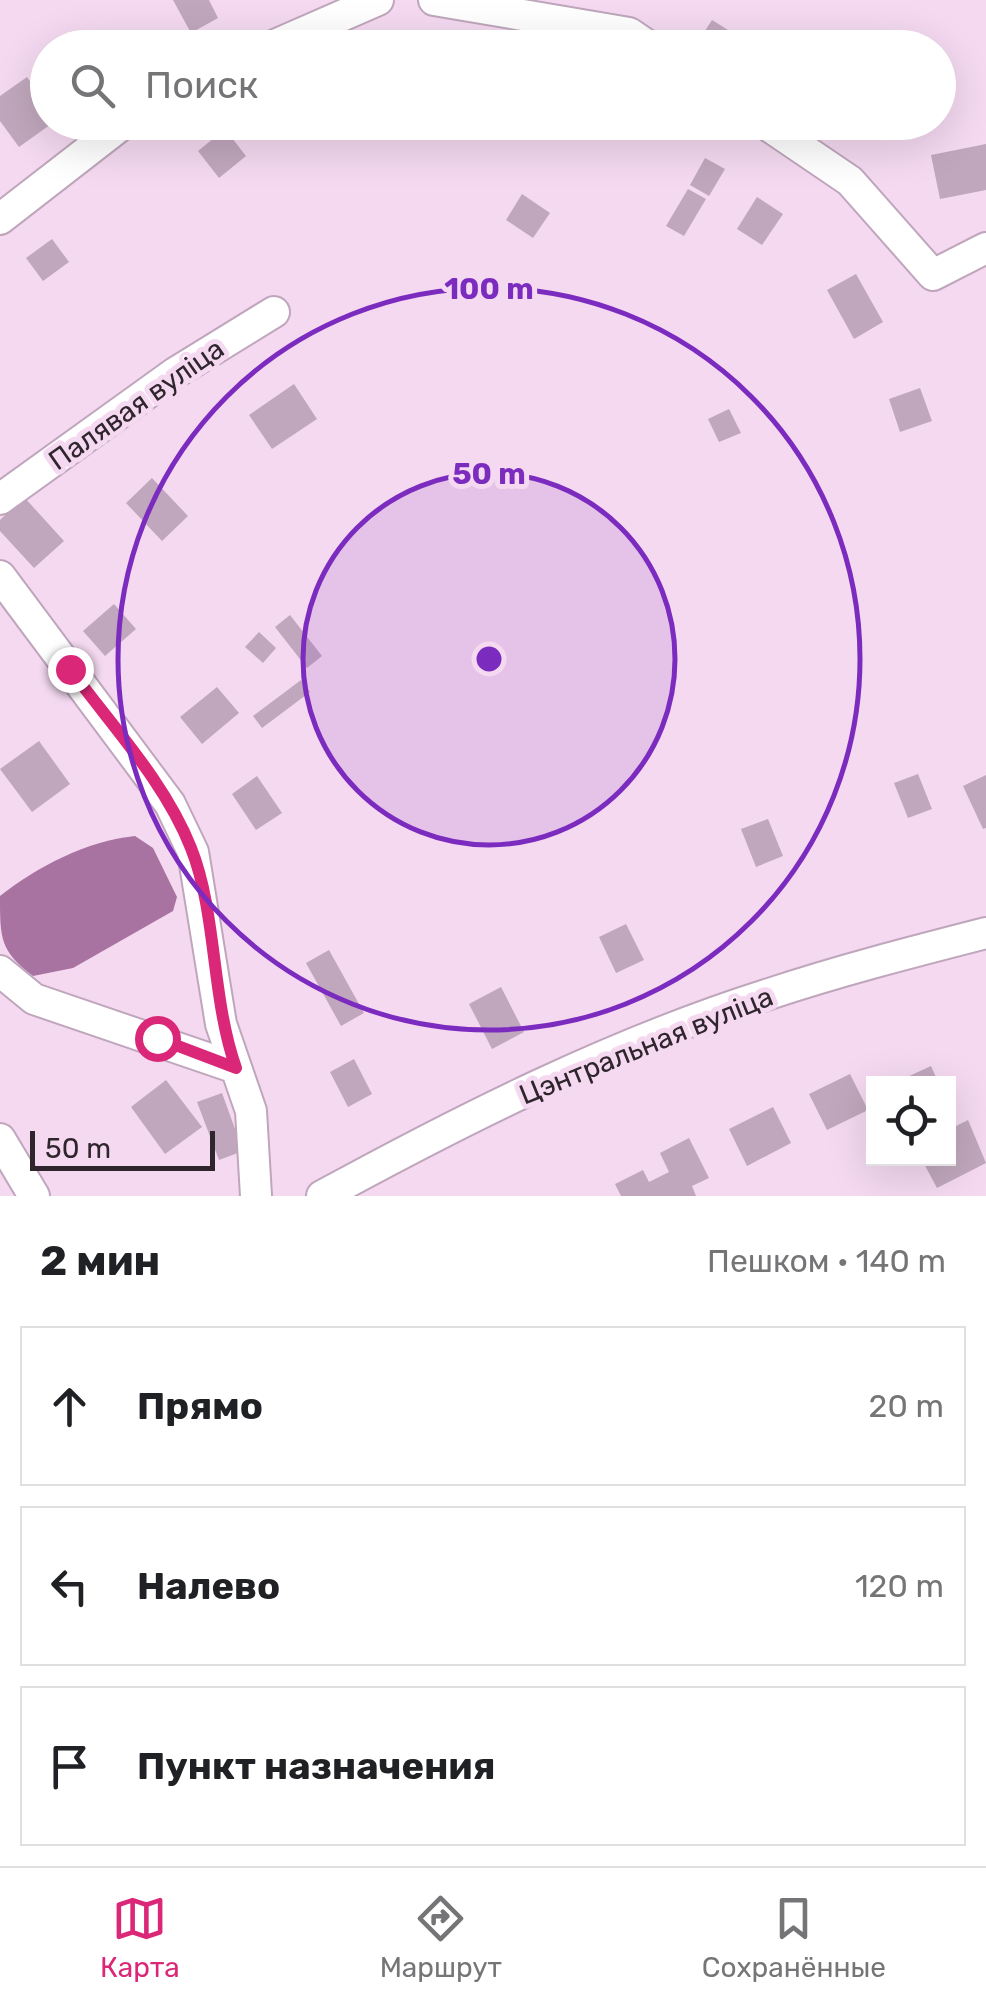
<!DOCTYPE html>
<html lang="ru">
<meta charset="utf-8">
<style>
body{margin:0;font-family:Rubik,sans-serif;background:#f6f6f6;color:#202124}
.controls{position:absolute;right:30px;bottom:30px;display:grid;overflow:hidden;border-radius:0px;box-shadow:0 10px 40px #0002}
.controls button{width:90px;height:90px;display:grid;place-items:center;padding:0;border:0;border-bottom:2px solid #e0e0e0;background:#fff;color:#202124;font:50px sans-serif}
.scale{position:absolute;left:30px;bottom:25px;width:185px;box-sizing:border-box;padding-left:10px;border:5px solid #2f252d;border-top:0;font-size:28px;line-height:35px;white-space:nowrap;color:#2f252d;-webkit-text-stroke:8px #f4d9f0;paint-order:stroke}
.stop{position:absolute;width:30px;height:30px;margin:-22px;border:8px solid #db2777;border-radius:50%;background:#fff}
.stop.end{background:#db2777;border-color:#fff;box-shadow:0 2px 10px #0008}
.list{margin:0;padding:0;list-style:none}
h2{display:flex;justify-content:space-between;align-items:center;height:130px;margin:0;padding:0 40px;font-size:42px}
h2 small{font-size:32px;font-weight:400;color:#757577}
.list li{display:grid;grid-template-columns:65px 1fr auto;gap:30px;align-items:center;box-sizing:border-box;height:160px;margin:0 20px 20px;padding:0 20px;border:2px solid #e0e0e0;border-radius:0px}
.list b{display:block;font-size:38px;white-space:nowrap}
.list em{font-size:32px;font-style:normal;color:#757577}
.icon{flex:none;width:55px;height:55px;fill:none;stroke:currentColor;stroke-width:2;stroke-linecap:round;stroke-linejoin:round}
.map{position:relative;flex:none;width:986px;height:1196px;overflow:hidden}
.search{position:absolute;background:#fff;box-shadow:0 10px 40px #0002;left:30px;right:30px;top:30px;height:110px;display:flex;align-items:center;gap:25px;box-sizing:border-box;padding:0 35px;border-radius:55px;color:#757577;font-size:38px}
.sheet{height:670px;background:#fff}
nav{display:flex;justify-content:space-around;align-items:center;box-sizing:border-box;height:140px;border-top:2px solid #e0e0e0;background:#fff;font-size:28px;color:#757577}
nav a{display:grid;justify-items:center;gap:5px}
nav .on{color:#db2777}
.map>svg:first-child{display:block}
</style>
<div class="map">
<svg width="986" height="1196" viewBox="0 0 986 1196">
<rect width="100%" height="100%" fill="#f4d9f0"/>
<!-- water -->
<path fill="#a872a1" d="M135,836L153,848L177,897L173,911L73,968L33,976C0,951 0,939 0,896C38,866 87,841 135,836Z"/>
<!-- building -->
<path fill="#c0a7bd" d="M173,0H209L218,18L191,33Z
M712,20L744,40L739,48L697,43Z
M27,77L48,106V122H54L19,147L0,121V96Z
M531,122H569L561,138Z
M225,129L246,156L219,178L198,151Z
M986,144V190L940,199L931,155Z
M705,158L725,169L709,196L690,185Z
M688,189L706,199L684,236L666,226Z
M522,194L550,213L533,238L506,220Z
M757,197L783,214L762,245L737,229Z
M52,239L69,262L43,281L26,258Z
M856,274L883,322L854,339L827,290Z
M294,384L317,419L272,449L249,415Z
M920,388L932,421L900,432L889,399Z
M729,409L741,433L719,442L708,419Z
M152,478L188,516L162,541L126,503Z
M24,497L64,541L34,568L0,531V520Z
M114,604L136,629L105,656L83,631Z
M290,615L322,656L307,668L275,627Z
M259,632L276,648L263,663L245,647Z
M301,680L310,692L262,728L253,716Z
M217,687L239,713L202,744L180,717Z
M39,741L70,784L32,812L0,769Z
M918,774L932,809L908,818L894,783Z
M986,775V828L983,829L963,786Z
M257,776L282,813L256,830L232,794Z
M768,819L783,856L756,867L741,829Z
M626,924L644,960L616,973L599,937Z
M329,950L364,1013L341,1026L306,963Z
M501,987L524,1032L492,1049L469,1004Z
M354,1059L372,1094L348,1107L330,1072Z
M931,1066L939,1084H892Z
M850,1074L868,1110L827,1130L809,1094Z
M166,1080L202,1127L165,1154L131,1107Z
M222,1093L243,1151L219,1160L197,1102Z
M773,1107L791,1143L747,1166L729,1129Z
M968,1120L986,1163L937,1188L923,1162L948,1158V1148L955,1145L948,1130Z
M689,1138L709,1178L692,1186L696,1196H621L615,1184L643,1170L649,1182L669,1172L660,1153Z"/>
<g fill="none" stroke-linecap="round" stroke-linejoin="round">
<defs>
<path id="minor" d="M434,0L629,33L651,48
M268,48L378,0
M763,122L850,181L933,275L986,248
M0,219L125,122
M0,499L175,373L274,312
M0,576L170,804L193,852L221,1024L251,1111L256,1196
M0,971L34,999L236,1068
M0,1139L34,1196
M322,1196C463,1119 612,1044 766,995C838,971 912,952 986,933"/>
</defs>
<!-- minor casing -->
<use href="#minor" stroke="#bfa6bc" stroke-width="34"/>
<!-- minor -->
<use href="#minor" stroke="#fff" stroke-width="30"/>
</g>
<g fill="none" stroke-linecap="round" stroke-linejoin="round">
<!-- route -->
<path stroke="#db2777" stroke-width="12" d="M70,669C112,726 165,782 191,848C217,913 211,997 236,1068L157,1038"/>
</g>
<!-- distance rings -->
<circle cx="489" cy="659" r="186" fill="#7b2cbf" fill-opacity=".12"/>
<g fill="none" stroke="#7b2cbf" stroke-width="5">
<circle cx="489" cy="659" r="186"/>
<circle cx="489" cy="659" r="371"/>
</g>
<g text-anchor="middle" stroke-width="10" stroke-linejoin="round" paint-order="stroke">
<!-- street labels -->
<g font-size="28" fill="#2f252d" stroke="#f4d9f0">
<text transform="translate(136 404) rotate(-35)" y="10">Палявая вуліца</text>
<text transform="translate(646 1045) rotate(-22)" y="10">Цэнтральная вуліца</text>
</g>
</g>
<circle cx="489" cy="659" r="15" fill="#7b2cbf" stroke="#f4d9f0" stroke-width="5"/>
<g font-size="30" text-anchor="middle" font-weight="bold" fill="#7b2cbf" stroke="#f4d9f0" stroke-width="10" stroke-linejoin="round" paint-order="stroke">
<text x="489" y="299">100 m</text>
<text x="489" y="484">50 m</text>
</g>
</svg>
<div class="controls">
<button><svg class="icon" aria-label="locate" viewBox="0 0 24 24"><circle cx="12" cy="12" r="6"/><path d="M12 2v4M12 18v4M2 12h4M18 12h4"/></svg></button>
</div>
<div class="scale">50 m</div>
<div class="stop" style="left:157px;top:1038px"></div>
<div class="stop end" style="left:70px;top:669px"></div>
<div class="search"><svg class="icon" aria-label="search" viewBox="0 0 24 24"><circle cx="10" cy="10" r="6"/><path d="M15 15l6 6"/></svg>Поиск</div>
</div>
<section class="sheet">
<h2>2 мин<small>Пешком · 140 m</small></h2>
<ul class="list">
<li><svg class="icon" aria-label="ahead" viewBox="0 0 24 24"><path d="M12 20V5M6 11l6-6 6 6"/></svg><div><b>Прямо</b></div><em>20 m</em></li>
<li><svg class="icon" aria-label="left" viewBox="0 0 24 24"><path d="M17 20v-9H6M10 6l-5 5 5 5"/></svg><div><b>Налево</b></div><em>120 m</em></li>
<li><svg class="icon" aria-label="arrive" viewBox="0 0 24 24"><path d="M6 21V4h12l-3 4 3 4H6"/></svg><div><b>Пункт назначения</b></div></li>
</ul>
</section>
<nav>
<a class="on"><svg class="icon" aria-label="map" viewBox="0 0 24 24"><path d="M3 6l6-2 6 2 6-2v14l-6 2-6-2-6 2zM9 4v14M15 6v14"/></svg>Карта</a>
<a><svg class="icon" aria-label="directions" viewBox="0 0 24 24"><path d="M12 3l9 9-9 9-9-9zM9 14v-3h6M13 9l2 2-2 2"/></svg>Маршрут</a>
<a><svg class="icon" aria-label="saved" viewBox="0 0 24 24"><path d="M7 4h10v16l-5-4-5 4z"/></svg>Сохранённые</a>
</nav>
